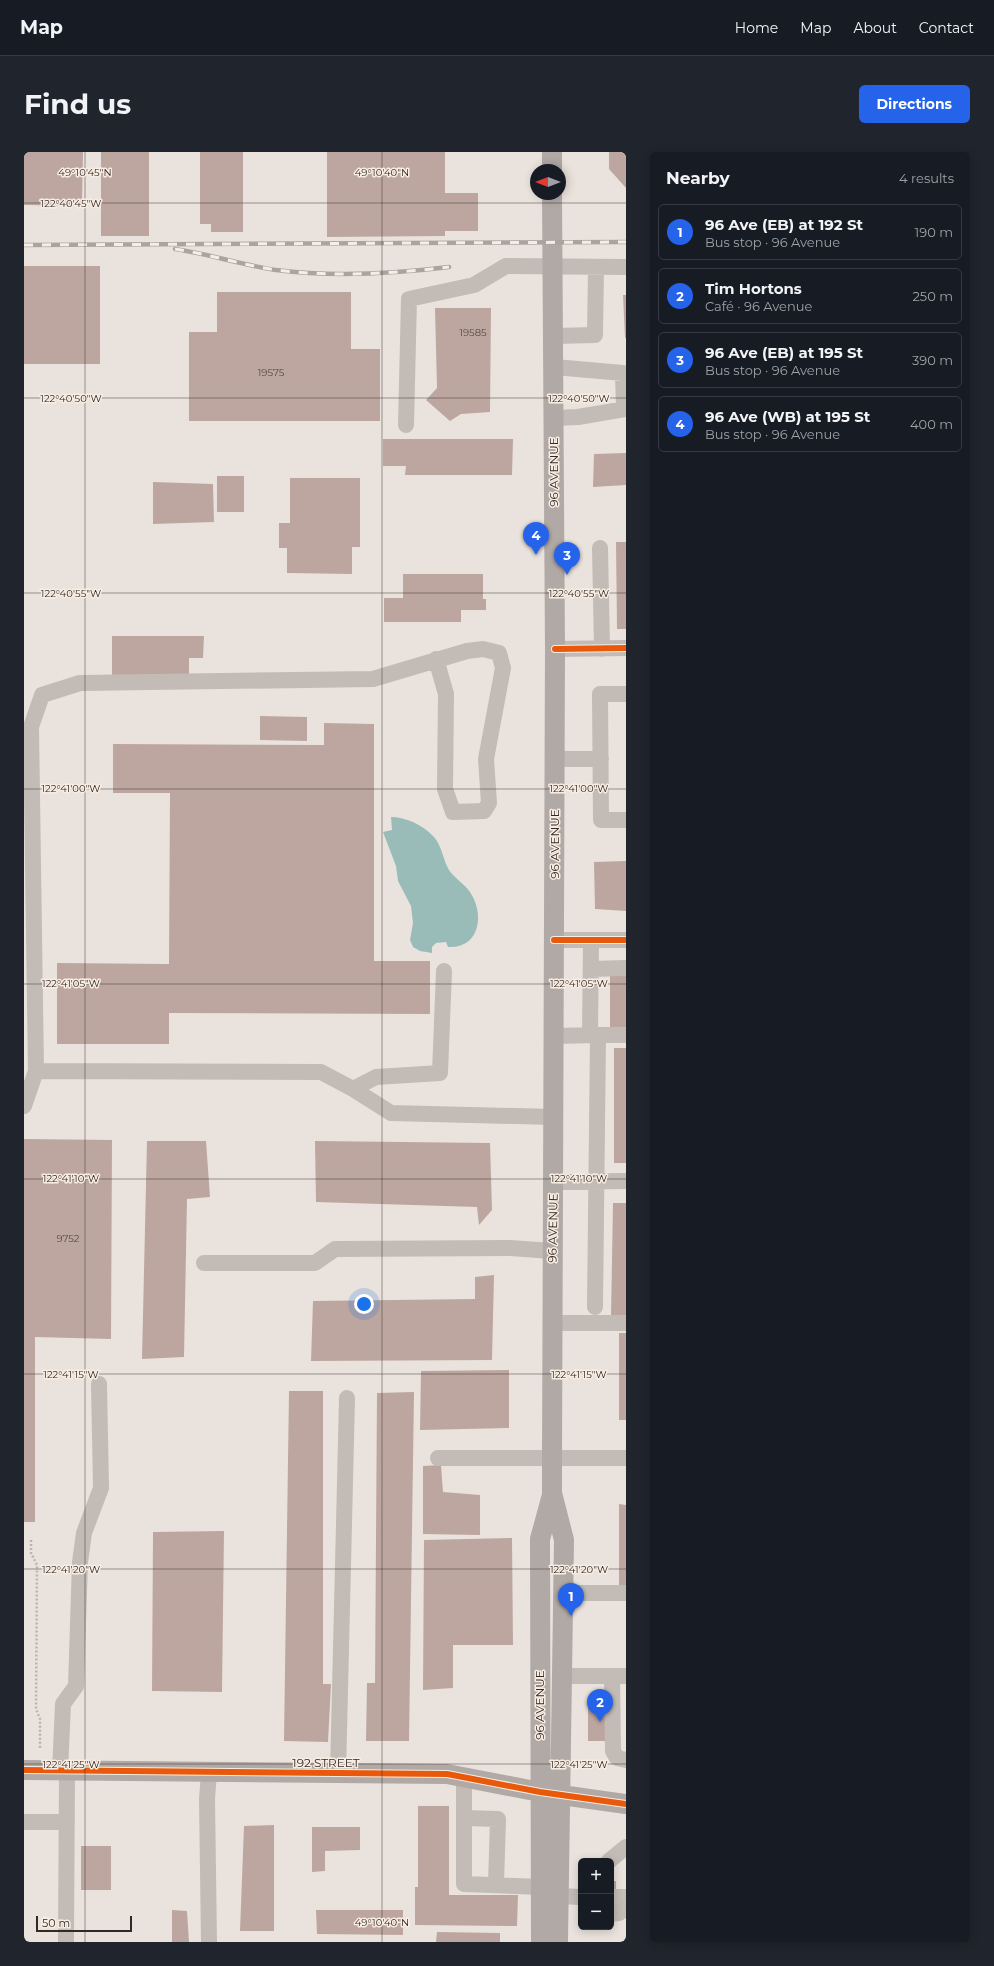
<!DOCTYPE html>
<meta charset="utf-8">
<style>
body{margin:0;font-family:Montserrat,sans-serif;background:#20242c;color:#f1f3f6}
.controls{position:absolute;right:12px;bottom:12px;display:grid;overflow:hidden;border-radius:6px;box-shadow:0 2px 10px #0003}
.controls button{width:36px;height:36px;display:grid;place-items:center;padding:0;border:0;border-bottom:1px solid #363941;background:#171b24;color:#f1f3f6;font:20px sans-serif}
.compass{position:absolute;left:506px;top:12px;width:36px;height:36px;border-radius:50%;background:#171b24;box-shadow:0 2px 10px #0003;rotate:270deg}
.scale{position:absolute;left:12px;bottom:10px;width:96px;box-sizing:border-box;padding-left:4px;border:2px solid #332825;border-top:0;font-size:11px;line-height:14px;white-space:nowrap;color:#332825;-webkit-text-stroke:3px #f8ede3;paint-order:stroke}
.you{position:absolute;left:340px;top:1152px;width:14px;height:14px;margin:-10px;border:3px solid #fff;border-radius:50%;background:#1a73e8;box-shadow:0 0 0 6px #1a73e833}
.badge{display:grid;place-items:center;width:26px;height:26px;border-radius:50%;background:#2563eb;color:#fff;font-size:13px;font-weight:700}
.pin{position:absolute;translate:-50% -33px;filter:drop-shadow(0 1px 2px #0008)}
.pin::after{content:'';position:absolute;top:21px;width:14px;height:12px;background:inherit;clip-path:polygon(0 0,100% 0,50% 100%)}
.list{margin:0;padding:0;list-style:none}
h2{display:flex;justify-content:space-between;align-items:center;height:52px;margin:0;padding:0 16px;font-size:17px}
h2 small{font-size:13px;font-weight:400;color:#9ea1a6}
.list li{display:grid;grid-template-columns:26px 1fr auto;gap:12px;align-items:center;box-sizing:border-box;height:56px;margin:0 8px 8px;padding:0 8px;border:1px solid #363941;border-radius:6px}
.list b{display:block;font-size:15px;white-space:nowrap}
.list p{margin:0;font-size:13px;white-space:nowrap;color:#9ea1a6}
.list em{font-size:13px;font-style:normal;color:#9ea1a6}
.map{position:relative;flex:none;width:602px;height:1790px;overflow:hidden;border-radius:6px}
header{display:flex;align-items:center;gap:24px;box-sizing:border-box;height:56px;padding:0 20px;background:#171b24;border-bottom:1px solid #363941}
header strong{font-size:19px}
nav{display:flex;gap:22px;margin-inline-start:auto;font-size:14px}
.intro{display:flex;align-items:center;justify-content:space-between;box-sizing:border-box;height:96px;padding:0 24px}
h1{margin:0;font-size:28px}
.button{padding:10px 18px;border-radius:6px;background:#2563eb;color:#fff;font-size:14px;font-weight:700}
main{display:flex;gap:24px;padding:0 24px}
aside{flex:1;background:#171b24;border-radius:6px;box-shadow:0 2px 10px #0003}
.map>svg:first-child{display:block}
</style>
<header>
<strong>Map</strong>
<nav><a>Home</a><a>Map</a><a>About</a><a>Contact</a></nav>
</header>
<div class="intro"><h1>Find us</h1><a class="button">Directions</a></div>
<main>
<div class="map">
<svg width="602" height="1790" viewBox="0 0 602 1790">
<rect width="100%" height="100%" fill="#eae3dd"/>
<!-- water -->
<path fill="#9abcb9" d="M367,665C382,665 399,673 410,685C418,694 419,708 425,718C431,727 441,732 446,740C461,762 456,797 424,795L422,790L412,791L408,795V801L396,799L389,795L386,788L389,771L387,754L374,729L372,714L359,680L368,678Z"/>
<!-- building -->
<path fill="#bda69f" d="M0,0H59L58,54L0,53Z
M77,0H125V84H77Z
M176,0H219V80H187V72H176Z
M303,0H421V41H454V79H421V84L303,85Z
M585,0H602V36L585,17Z
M0,114H76V212H0Z
M193,140H327V197H356V269H165V180H193Z
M599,143H602V186H601Z
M411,156H467L466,260L437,262L426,269L402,248L413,236Z
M359,287H489L488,323H381L382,314H359Z
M602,301V333L569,335L570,302Z
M193,324H220V360H193Z
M266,326H336V395H328V422L263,421V396H255V371H266Z
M129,330L189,332L190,370L129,372Z
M592,390H602V477H593Z
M379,422H459V447H462V458H437V470H360V446H379Z
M88,484H180L179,506H165V526L88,525Z
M236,564L283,565V589L236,588Z
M300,571L350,572V809H406V862L145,861V892H33V811L145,812L146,641H89V592L300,593Z
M602,709V759L571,757L570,710Z
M586,822H602V876H586Z
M590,896H602V1011H590Z
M0,987L88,988L87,1187L11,1185V1370H0Z
M123,989H182L186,1045L163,1047L160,1205L118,1207Z
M291,989L466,991L468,1058L455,1073L453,1055L292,1050Z
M589,1051H602V1165H587Z
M470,1123L468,1208L287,1209L289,1149L451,1147V1125Z
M595,1181H602V1268H595Z
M485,1218V1276L396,1278L397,1219Z
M265,1239H299V1532H307L304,1590L260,1589Z
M390,1240L385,1589H342L343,1531H351L353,1241Z
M417,1313L419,1340L456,1343V1383L399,1382V1314Z
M595,1352L602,1353V1437H595Z
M200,1379L198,1540L128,1539L129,1380Z
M488,1386L489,1493H429V1536L399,1538L400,1388Z
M585,1545L584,1589H564V1546Z
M394,1654H425V1743H494L493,1774L391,1773V1735H394Z
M250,1673V1779H216L220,1674Z
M288,1675H336V1698L301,1699V1719L288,1720Z
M57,1694H87V1738H57Z
M587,1729H592V1740H602V1755L587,1760Z
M148,1758L163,1759L165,1790H148Z
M292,1758H379V1783L293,1782Z
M413,1780L476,1781V1790H412Z"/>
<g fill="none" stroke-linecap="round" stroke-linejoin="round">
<!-- minor-tunnel -->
<path stroke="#c5beb8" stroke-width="16" stroke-dasharray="16 8" stroke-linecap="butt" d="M587,1745H602"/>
<!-- path -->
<path stroke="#bbb3af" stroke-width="2.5" stroke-dasharray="2 2" stroke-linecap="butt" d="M7,1388V1401L13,1413L12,1557L16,1567V1596"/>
<!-- minor -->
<path stroke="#c2bbb6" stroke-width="16" d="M530,184L571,183L572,116
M530,215L599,221L600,257
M530,266L554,265L602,257
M382,273L385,147L450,133L482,114L602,115
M576,396L578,497
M531,497L602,496
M602,542H576L577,668H602
M531,607H577
M530,788H602
M567,817L602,816
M566,883L567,788
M574,883H602
M530,884L574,883L571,1155
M12,919L7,575L18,543L56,531L349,527L443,499L459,497L475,501L479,516L462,607L465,651L460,659L429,660L421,637L422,542L412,507
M329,937L352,925L416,921L420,819
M0,954L12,919L297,920L329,937L367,961L530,965
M529,1030L602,1029
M180,1111H291L311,1097L486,1096L528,1099
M528,1171H602
M414,1306H602
M539,1441H602
M538,1524H602
M588,1524L589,1599L593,1606L602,1608
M36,1619L39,1552L52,1534L56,1410L60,1381L77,1336L75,1232
M314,1622L323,1246
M440,1625V1732L517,1735
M440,1666L474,1667L472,1732
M0,1670H43
M585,1709L602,1695
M535,1744L557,1745
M587,1762L595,1761L602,1756
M42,1790L43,1619
M185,1790L183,1647L185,1621"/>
<!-- major -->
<path stroke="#b1a9a5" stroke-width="20" d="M528,0V18
M528,42L531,497L528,1306V1341L540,1388L534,1790
M0,1618L423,1622L516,1640L602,1652
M517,1790L516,1387L528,1343"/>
<defs>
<path id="rail" d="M0,93L602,90
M151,97C185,102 218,113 252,118C309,125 368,122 425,115"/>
</defs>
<!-- rail casing -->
<use href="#rail" stroke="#aaa4a1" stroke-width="4.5"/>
<!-- rail -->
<use href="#rail" stroke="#f8ede3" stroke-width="3" stroke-dasharray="9" stroke-linecap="butt"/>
<defs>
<path id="cycleway" d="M531,497L602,496
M530,788H602
M0,1618L423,1622L516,1640L602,1652"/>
</defs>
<!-- cycleway casing -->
<use href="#cycleway" stroke="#f8ede3" stroke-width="8"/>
<!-- cycleway -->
<use href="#cycleway" stroke="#e8590c" stroke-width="6"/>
</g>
<!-- ticks -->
<path fill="none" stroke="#332825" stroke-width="1" stroke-opacity="0.45" d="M61,0V1790M358,0V1790M0,51H602M0,246H602M0,441H602M0,637H602M0,832H602M0,1027H602M0,1222H602M0,1417H602M0,1612H602"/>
<g text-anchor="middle" stroke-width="3" stroke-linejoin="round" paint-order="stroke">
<!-- number labels -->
<g font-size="10" fill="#564844">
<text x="449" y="184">19585</text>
<text x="247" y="224">19575</text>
<text x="44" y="1090">9752</text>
</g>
<!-- street labels -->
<g font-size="12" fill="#332825" stroke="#f8ede3">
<text transform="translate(530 320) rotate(-90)" y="4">96 AVENUE</text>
<text transform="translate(531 692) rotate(-90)" y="4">96 AVENUE</text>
<text transform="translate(529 1076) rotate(-89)" y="4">96 AVENUE</text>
<text transform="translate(516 1553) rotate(-90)" y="4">96 AVENUE</text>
<text x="302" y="1615">192 STREET</text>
</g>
</g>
<g font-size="10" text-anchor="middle" fill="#332825" stroke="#f8ede3" stroke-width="3" stroke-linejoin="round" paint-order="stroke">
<text x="61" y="24">49°10'45"N</text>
<text x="358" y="24">49°10'40"N</text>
<text x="47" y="55">122°40'45"W</text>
<text x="555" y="250">122°40'50"W</text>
<text x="47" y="250">122°40'50"W</text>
<text x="555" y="445">122°40'55"W</text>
<text x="47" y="445">122°40'55"W</text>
<text x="555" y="640">122°41'00"W</text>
<text x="47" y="640">122°41'00"W</text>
<text x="555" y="835">122°41'05"W</text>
<text x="47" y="835">122°41'05"W</text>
<text x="555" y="1030">122°41'10"W</text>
<text x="47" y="1030">122°41'10"W</text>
<text x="47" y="1226">122°41'15"W</text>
<text x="555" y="1226">122°41'15"W</text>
<text x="47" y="1421">122°41'20"W</text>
<text x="555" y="1421">122°41'20"W</text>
<text x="47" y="1616">122°41'25"W</text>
<text x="555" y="1616">122°41'25"W</text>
<text x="358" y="1774">49°10'40"N</text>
</g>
</svg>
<div class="controls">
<button>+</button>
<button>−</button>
</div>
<svg class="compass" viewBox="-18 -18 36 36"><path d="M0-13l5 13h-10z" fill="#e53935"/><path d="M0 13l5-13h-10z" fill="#9ea1a6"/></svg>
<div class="scale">50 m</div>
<div class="you"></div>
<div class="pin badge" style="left:547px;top:1464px">1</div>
<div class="pin badge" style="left:576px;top:1570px">2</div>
<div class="pin badge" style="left:543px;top:423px">3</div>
<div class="pin badge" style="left:512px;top:403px">4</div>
</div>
<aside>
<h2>Nearby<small>4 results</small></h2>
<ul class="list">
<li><span class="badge">1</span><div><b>96 Ave (EB) at 192 St</b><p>Bus stop · 96 Avenue</p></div><em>190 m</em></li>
<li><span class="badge">2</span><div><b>Tim Hortons</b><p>Café · 96 Avenue</p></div><em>250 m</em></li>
<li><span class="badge">3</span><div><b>96 Ave (EB) at 195 St</b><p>Bus stop · 96 Avenue</p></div><em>390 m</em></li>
<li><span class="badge">4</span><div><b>96 Ave (WB) at 195 St</b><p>Bus stop · 96 Avenue</p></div><em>400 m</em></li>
</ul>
</aside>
</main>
